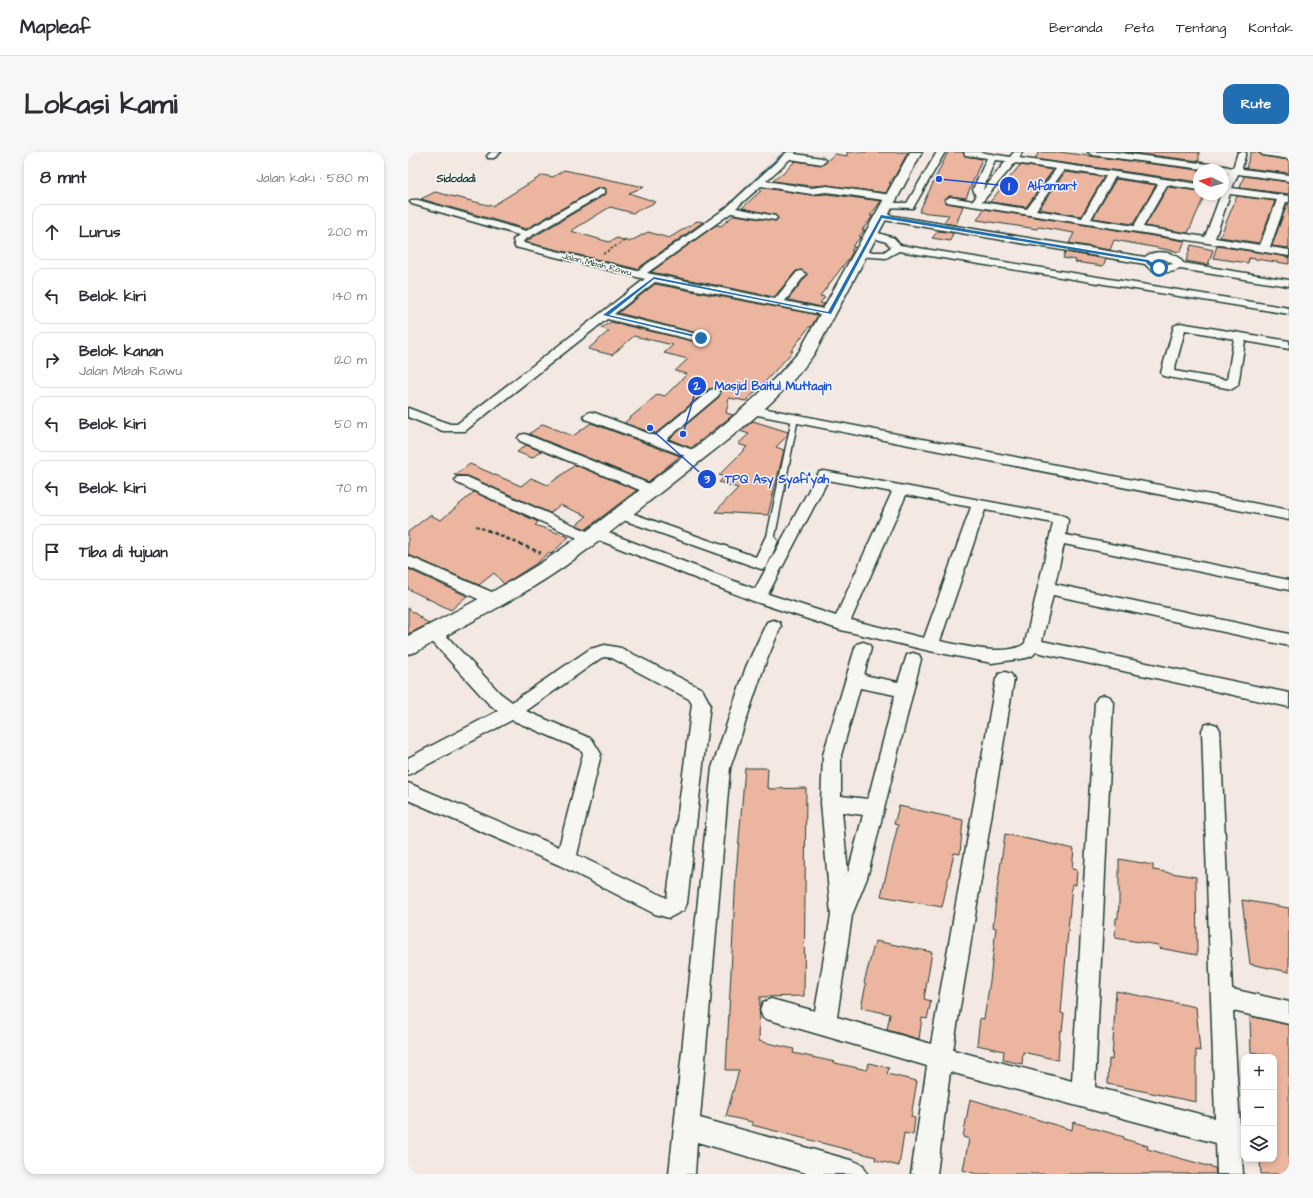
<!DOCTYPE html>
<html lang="id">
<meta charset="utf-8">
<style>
body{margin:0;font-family:"Architects Daughter",sans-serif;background:#f7f7f7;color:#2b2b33}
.controls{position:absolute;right:12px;bottom:12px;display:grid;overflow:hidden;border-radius:8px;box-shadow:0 2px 6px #0003}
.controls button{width:36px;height:36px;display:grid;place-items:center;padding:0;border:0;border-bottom:1px solid #e1e1e2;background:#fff;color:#2b2b33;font:20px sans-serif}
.compass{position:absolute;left:785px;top:12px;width:36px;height:36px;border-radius:50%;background:#fff;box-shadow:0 2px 6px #0003;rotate:275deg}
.stop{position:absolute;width:12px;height:12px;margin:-9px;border:3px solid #1f6fb2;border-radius:50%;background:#fff}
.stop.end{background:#1f6fb2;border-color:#fff;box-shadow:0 1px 4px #0008}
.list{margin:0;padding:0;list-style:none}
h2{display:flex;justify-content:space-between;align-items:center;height:52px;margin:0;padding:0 16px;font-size:17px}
h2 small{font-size:13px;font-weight:400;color:#7c7c81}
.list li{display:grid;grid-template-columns:26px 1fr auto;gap:12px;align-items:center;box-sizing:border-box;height:56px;margin:0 8px 8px;padding:0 8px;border:1px solid #e1e1e2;border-radius:12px}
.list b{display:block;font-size:15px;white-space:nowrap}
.list p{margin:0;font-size:13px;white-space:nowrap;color:#7c7c81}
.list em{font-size:13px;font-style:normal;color:#7c7c81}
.icon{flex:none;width:22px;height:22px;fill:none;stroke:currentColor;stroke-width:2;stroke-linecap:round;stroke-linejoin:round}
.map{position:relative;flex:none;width:881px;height:1022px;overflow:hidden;border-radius:12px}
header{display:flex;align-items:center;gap:24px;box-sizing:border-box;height:56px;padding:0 20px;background:#fff;border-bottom:1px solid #e1e1e2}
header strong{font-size:19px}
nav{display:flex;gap:22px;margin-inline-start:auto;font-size:14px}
.intro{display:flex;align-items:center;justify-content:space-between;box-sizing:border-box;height:96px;padding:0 24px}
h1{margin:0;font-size:28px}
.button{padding:10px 18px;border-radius:12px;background:#1f6fb2;color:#fff;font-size:14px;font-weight:700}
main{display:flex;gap:24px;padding:0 24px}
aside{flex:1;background:#fff;border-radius:12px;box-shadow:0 2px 6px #0003}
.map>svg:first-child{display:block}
</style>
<header>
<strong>Mapleaf</strong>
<nav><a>Beranda</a><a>Peta</a><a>Tentang</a><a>Kontak</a></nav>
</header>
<div class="intro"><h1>Lokasi kami</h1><a class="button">Rute</a></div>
<main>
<aside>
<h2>8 mnt<small>Jalan kaki · 580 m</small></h2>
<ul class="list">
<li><svg class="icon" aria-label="ahead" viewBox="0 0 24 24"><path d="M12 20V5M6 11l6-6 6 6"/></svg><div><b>Lurus</b></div><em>200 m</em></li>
<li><svg class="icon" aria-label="left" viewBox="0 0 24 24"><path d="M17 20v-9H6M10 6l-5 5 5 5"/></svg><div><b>Belok kiri</b></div><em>140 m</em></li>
<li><svg class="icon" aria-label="right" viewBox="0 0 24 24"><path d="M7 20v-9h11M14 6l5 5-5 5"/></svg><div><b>Belok kanan</b><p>Jalan Mbah Rawu</p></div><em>120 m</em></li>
<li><svg class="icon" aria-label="left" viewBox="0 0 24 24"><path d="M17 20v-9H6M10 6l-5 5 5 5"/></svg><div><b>Belok kiri</b></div><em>50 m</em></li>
<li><svg class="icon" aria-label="left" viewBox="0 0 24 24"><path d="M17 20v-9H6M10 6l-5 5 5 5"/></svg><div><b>Belok kiri</b></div><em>70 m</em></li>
<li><svg class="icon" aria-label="arrive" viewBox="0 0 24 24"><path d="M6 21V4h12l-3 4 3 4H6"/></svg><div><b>Tiba di tujuan</b></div></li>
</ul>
</aside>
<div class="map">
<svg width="881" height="1022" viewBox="0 0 881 1022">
<rect width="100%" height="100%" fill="#f4e9e2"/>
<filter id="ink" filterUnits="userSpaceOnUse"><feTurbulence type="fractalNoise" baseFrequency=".025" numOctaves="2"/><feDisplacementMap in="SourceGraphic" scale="8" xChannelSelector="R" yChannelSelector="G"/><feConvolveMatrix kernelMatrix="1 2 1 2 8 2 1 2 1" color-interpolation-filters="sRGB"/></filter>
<g filter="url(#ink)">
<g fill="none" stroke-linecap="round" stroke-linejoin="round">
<!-- stream -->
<path stroke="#6794a8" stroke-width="3" d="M325,49L377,0"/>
</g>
<!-- building -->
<path fill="#ecb5a0" stroke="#1f3d34" d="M439,0H500L487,24L481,31H483L478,41L419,33L403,34L365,29L373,22H375L387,9L414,13L427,2L439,4Z
M540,0H555L557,4L574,7L558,46L542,44L536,48L539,51L555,54L548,73L535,71L541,63L511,60Z
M631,0H651L791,18V30L627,7Z
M717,0H791V9Z
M843,0H850L855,4L881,8V21L838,16Z
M612,13L645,18L618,55L582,50Z
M156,18L236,35L221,41L248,50L225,61L202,55L163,79L201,90L209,86L221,90L240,80L261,86L289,69L295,70L229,117L117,90L198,42L197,36H190L118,77L13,47L27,40L84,54L135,23L145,25Z
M657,20L696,25L673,64L631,57Z
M836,24L881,30V42L832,36Z
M708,27L748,33L725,72L685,66Z
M760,35L791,39V42H795L793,45H796L780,81L737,74Z
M356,36L403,43L419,42L473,49L462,64H465L454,78H457L451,84L453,85L444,94L447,95L443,98L445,99L441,106L412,144L417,145L412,151L416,152L414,155L380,148L399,123L394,118L388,119L366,145L243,120L308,73L313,74L326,63L368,69L370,66L367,63L334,56Z
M829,44L867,49L851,91L812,85Z
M879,52H881V96L864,94Z
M576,57L777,89L772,100L706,88L702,98L661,91L666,81L631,75L629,77L569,68Z
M530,79L545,81L542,89L524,86Z
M783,93L805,98L800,113L778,109Z
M809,94L881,105V112L841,106L840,111L805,106Z
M657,100L698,107L695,114L667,110L668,108L655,106Z
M247,132L410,163L403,175H401L383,199H385L355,232L338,249L321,246L318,261L325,263L283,296L261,287L311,245L313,240L310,237H301L247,282L216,271L250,242L257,244L279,222L267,219L280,207L256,201L265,193L226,184L204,203L180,197L201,179L193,176L203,170L293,191L298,189L300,186L297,183L210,161Z
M345,269L380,280L379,284L368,295L376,298L360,363L307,360L330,336L311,330L316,325L311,323L339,295L330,292L341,282L332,279Z
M183,271L272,304L240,330L121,282L135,272L165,284Z
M118,293L133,299L124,306L109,300Z
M62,312L113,334L123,326L140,333L167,313L229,338L178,377L168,373L179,364L152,353L142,361L60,324L46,323Z
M66,340L130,370L127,373L161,385L143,402L140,401L129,411L96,432L86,421L71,433L0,403V380L22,363L33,368Z
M0,417L59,444L43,458L0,437Z
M0,456L21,472L0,482Z
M337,616H360L359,635H361V637L398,636L396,844L352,845L351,889L386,897L385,901L427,910V911L459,918L461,911L481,916L479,922L509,929L503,965L507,966L505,983L496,981L491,1014L467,1008L468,1005L344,973V970L318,964L331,918H318L328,722Z
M491,654L555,668L552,702L546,701L534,755L473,744L490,673L486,672Z
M597,682L666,697L664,717L669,718L668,733L664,732L653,861L656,862L654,879H652L650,908L615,900L614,912L595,908L596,899L569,893L572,866L576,867L582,829L588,776L585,775L589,738Z
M711,707L745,713V718L788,725L789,803L751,796L750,793L707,786L708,766H710L711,750Z
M834,748L881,756V820L842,812Z
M467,789L524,800L516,847L523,849L519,867L514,866L511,887L479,878L482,862L453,856L458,832L456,831Z
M708,839L788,855L792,899L788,898V950L700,932L701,907L704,908Z
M842,864L881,873V1022H853L852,1007H866V904L843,900Z
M562,947L664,978L665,970L716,985V987L740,994L739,997L807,1016L808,1022H569L555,1018L561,987L555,985Z"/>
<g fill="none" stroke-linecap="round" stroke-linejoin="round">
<defs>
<path id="lane" d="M387,264L390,266L366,389L362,391L358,389L384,266Z"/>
<path id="street" d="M83,0H93L86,6H80L79,4Z
M379,0H388L387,2L414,6L418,9L414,12L382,7L358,29L403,36L419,34L483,43L488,46L483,49L419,40L403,42L353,34L328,56L367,64L369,66L367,68L323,61L239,121L367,147L389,120L393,119L398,122L377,149L425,159L427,161L425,163L421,164L247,130L206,162L297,184L299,186L297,188L293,190L199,167L57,279H35L0,265V256L42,272H49L237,127L107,95L105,88L111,83L4,52L2,50L4,48H10L118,79L191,37H197V41L123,84L115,89L116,91L229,119L318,56Z
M529,0H537L505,56L476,55L474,53L476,51H499Z
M556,0H571L602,5L606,0H614L611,6L791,32V38L759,33L735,75L797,85L813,42H815V35L820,22L817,21L815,18H803L684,3L680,0H705L816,14L825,16L830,0H838L834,15L835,17L881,23V29L830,22L824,36L881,44V50H878L862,95L881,98V104L539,50L537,48L542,45L565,49L568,45L565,37L579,6L557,3ZM587,8L598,9L575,38V37ZM607,11L648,17L619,57L574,50ZM656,18L698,24L674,66L628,58ZM707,25L750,32L726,74L683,67ZM822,42L869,48L852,93L807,86Z
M851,0L881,1V7L855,3Z
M473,62L737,105C746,97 769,99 775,111L881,128V134L772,117C761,122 745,122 737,112L470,67L468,65L470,63ZM749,107H756L765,112L754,114L745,109Z
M464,79L486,86L492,93L881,156V162L491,99L478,106L449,104L448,102L449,100H476L483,95L478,90L460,84L459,82L460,80Z
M772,171L881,189V197L837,189L830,233L824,237L755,224L753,221L766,174ZM777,178L826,187L819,228L766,219Z
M306,237L310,238L312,241L310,244L258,288L293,301L295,304L293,307L288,308L177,267L175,264L182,260L187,261L247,284L302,238Z
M344,254L881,358V368L339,261L338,258L339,255Z
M117,282L249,335L251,338L249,341H239L112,289L110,286L112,283Z
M416,319L653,363L658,365L660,368L658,383L881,428V438L656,392L647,432L881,482V494L645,443L634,489L881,541V555L628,500L624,504L618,506L584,511L522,499L433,478L345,449L188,387L186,389L181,391L176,389L49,331L47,328L49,325H59L181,380L183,378L188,376L193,378L347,437L409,323L411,320ZM420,328L484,340L428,464L360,442ZM498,343L563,355L516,486L443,468ZM577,358L645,371L617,491C601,506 552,493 532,489Z
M212,357L348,405L357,386L362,384L367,386L370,389L358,416L353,417L207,365L205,362L207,359Z
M0,404L93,444L95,448L93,452L87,454L81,452L0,415Z
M365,468L371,470L373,474L356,515L322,616L292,966L446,1009L455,1013L459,1022H402L289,990L287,1022H261L304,616L338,515L357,474L359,470Z
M26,475L32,477L92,541L104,550L182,497L197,493L213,496L294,537L302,552L279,751L276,758L261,766L247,762L151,713L0,648V631L151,695L175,602L172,597L104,568L0,623V606L90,559L80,551L20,485L18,481L20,477ZM197,505L204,506L281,547L284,552L259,746L169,703L193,602L184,587L118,559L193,506Z
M455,490L461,492L463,496L456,523L490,530L499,503L505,501L511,503L513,507L459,726L444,763L429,865L523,892L588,527L591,522L597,520L603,522L606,527L545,898L664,929L687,550L690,545L696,543L702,545L705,550L687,935L807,966L794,578L797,573L803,571L809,573L812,578L824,837L881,850V872L825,859L835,1022H809L808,991L542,920L529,1022H503L519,914L355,866L352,858L355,850L363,847L407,859L423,763L413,651L415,603L447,496L449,492ZM452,536L487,543L460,647L433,644V603ZM434,660L455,663L440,721Z"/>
<path id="secondary" d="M502,0H514L406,202C373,249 322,286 277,321C237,352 198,385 157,414C110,447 58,472 8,500L0,502V484C48,459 97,435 142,405C178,381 212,353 246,327C298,288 349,249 391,200Z"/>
</defs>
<!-- lane casing -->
<use href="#lane" stroke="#1f3d34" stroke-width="3"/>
<!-- street casing -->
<use href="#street" stroke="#1f3d34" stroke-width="3"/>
<!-- secondary casing -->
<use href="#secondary" stroke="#1f3d34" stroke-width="3"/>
<!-- path-far2 -->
<path stroke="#1f3d34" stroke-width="1.5" stroke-dasharray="2.5 2" stroke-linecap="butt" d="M195,102L219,87"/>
<!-- path-far1 -->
<path stroke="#1f3d34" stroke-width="2" stroke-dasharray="3 2.5" stroke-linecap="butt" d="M68,374L81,379"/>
<!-- path -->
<path stroke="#1f3d34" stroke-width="2.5" stroke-dasharray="4 3" stroke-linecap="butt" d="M79,378L133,401"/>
<!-- lane -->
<use href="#lane" fill="#f6f6f2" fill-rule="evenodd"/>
<!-- street -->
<use href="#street" fill="#f6f6f2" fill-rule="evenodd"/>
<!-- secondary -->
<use href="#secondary" fill="#f6f6f2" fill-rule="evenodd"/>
</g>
</g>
<!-- route -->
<path fill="#1f6fb2" d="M473,63L740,108L753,116C749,119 740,114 738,110L474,66L423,162L246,127L201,163L295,185V187L195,163L246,125L420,160Z"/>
<g text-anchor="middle" stroke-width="3" stroke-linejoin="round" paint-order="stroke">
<!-- far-street labels -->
<g font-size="9" fill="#1f3d34" stroke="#f6f6f2">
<text transform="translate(189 112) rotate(14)" y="3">Jalan Mbah Rawu</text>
</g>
<!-- far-quarter labels -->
<g font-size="11" font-weight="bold" fill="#1f3d34" stroke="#f6f6f2">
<text x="48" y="30">Sidodadi</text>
</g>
</g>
<!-- callouts -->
<path fill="none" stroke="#1d4ed8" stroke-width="1.5" d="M531 27L601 34M275 282L289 234M242 276L299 327"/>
<g fill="#1d4ed8" stroke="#f6f6f2" stroke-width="1.5">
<circle cx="531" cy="27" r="4"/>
<circle cx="275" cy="282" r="4"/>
<circle cx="242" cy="276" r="4"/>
<circle cx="601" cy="34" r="10"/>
<circle cx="289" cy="234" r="10"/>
<circle cx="299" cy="327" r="10"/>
</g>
<g font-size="12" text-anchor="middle" font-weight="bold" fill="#fff">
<text x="601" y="38">1</text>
<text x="289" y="238">2</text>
<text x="299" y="331">3</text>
</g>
<g font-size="12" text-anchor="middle" font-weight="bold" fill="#1d4ed8" stroke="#f6f6f2" stroke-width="3" stroke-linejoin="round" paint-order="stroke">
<text x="644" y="38">Alfamart</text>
<text x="365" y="238">Masjid Baitul Muttaqin</text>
<text x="369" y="331">TPQ Asy Syafi"yah</text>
</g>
</svg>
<div class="controls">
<button>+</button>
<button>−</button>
<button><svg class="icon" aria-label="layers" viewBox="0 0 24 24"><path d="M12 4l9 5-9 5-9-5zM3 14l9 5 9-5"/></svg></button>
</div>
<svg class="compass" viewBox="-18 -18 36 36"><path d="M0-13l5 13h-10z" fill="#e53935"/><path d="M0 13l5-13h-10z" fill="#7c7c81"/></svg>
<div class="stop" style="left:751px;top:116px"></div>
<div class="stop end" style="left:293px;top:186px"></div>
</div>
</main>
